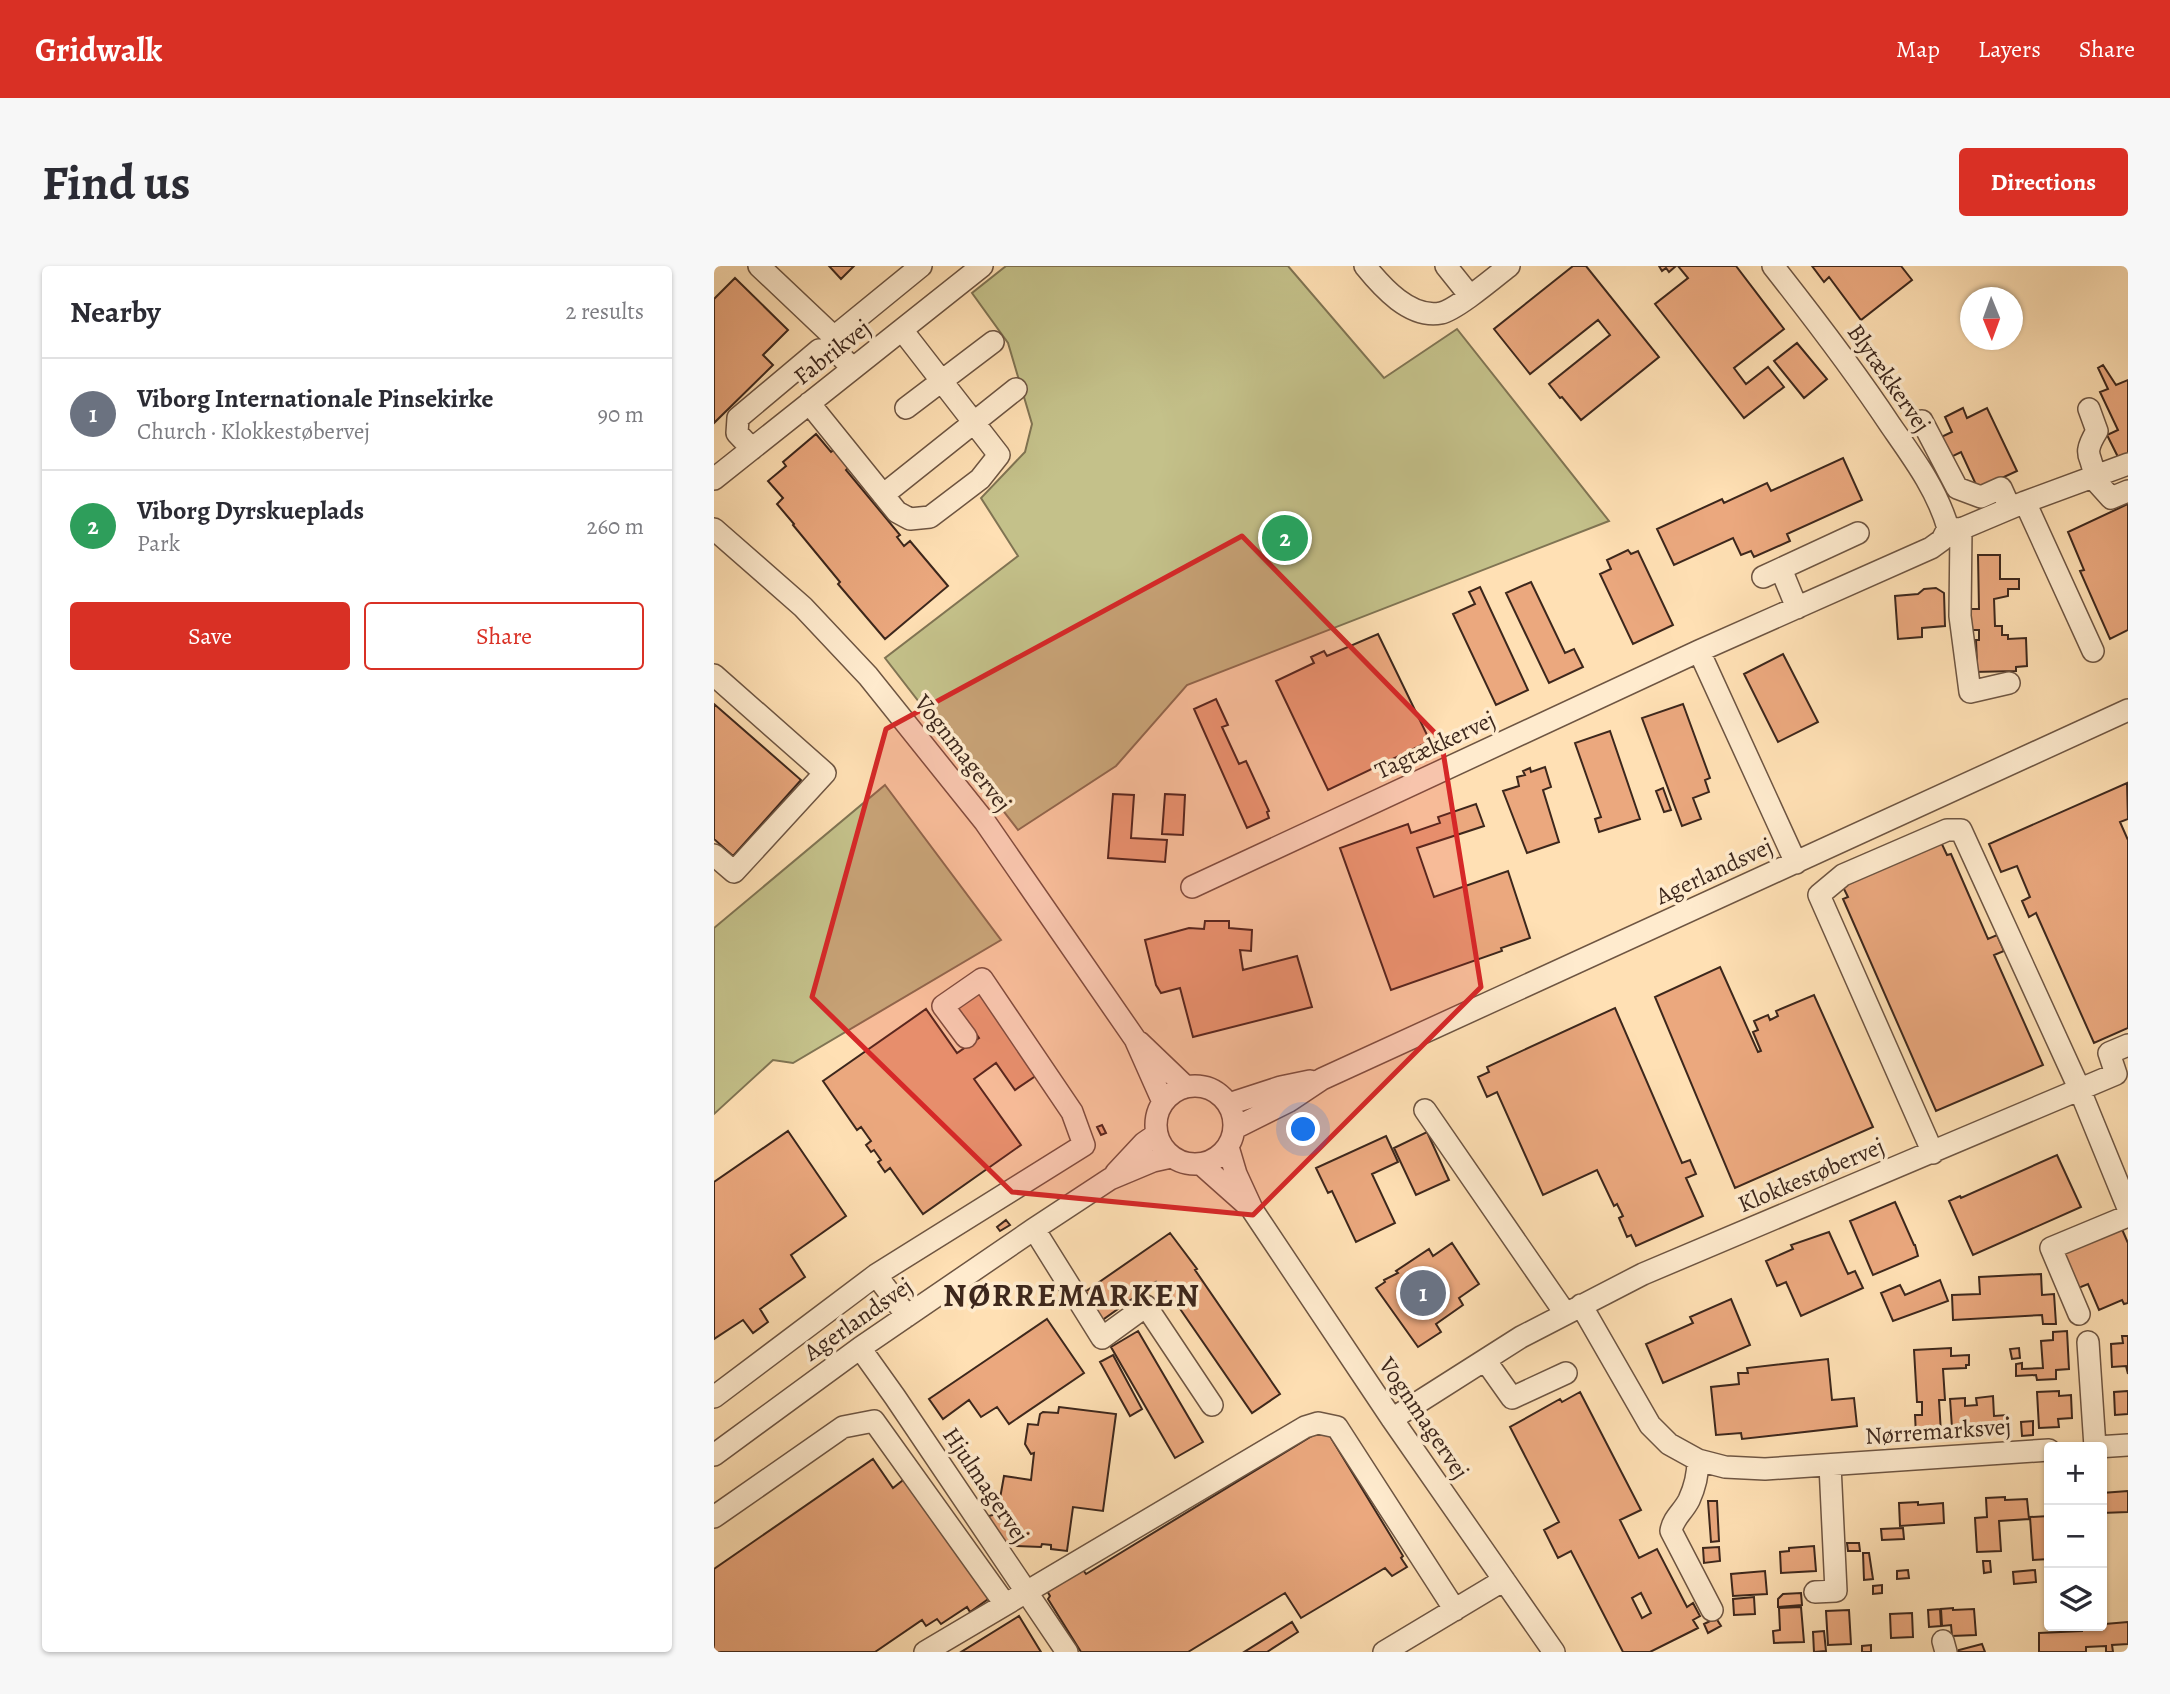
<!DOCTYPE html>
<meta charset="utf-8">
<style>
body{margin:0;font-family:Alegreya,serif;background:#f7f7f7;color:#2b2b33}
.controls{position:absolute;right:21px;bottom:21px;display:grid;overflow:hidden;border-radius:7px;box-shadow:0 2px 5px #0004}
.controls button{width:63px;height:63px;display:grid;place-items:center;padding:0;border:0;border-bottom:2px solid #e1e1e2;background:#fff;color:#2b2b33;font:35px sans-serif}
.compass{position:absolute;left:1246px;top:21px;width:63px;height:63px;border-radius:50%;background:#fff;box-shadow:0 2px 5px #0004;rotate:179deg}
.you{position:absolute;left:590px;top:864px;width:24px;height:24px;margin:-18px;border:5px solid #fff;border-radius:50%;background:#1a73e8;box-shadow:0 0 0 10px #1a73e833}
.badge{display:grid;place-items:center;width:46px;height:46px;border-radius:50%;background:#d93025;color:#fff;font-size:23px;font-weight:700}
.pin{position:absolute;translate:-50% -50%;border:4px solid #fff;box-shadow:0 2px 7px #0006}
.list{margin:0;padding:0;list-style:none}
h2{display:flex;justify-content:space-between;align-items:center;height:91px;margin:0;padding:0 28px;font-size:30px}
h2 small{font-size:23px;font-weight:400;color:#7c7c81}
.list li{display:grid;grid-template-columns:46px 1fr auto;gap:21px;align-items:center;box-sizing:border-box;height:112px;padding:0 28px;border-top:2px solid #e1e1e2}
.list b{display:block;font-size:26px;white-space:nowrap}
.list p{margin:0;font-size:23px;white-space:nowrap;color:#7c7c81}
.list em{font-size:23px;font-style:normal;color:#7c7c81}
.actions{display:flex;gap:14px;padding:21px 28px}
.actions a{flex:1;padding:16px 0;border:2px solid #d93025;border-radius:7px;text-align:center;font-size:24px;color:#d93025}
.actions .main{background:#d93025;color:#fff}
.icon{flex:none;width:38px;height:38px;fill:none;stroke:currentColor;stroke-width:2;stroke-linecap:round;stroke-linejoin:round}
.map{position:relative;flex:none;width:1414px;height:1386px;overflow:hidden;border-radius:7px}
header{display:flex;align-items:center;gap:42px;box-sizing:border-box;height:98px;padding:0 35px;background:#d93025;color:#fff}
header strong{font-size:33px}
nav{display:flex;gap:38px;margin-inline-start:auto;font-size:24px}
.intro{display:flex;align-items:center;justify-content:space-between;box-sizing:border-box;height:168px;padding:0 42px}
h1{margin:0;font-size:49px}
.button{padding:18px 32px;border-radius:7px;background:#d93025;color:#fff;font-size:24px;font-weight:700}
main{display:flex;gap:42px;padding:0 42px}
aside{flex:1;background:#fff;border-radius:7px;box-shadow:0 2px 5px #0004}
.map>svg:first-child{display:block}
</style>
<header>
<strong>Gridwalk</strong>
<nav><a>Map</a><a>Layers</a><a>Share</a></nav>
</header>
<div class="intro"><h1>Find us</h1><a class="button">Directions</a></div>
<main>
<aside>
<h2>Nearby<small>2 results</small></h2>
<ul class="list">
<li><span class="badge" style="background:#6b7280">1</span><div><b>Viborg Internationale Pinsekirke</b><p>Church · Klokkestøbervej</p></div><em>90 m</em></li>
<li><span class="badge" style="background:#2e9e5b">2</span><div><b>Viborg Dyrskueplads</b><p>Park</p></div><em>260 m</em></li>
</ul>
<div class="actions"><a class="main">Save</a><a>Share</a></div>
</aside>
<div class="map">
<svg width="1414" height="1386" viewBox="0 0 1414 1386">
<rect width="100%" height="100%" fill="#ffe0b4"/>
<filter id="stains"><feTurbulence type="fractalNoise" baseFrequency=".00286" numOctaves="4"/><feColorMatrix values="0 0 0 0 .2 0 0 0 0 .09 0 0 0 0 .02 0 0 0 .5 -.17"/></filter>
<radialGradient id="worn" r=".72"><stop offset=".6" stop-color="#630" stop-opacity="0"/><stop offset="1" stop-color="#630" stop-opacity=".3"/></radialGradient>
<!-- green -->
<path fill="#c4c18a" stroke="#807453" stroke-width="2" d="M292,0H574L670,112L743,63L895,255L473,419L402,500L304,564L171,392L304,290L267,232L311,186L318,158L294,77L258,27Z
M171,519L287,674L79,797L59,794L0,848V662Z"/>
<!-- building -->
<path fill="#eba87e" stroke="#3d271c" stroke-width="2" fill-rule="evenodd" d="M115,0H140L127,13Z
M859,0H872L945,91L867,154L848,131L846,132L835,118L896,69L884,54L816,108L780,63Z
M945,0H962L955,6L952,2L948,5Z
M964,0H1022L1070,63L1020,102L1032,118L1054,101L1070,121L1030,152L941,38L974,12Z
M1098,0H1187L1198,14L1147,54L1115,11L1110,16Z
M21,12L74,64L49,89L59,99L0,157V33Z
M1083,77L1113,113L1090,132L1060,95Z
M1389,99L1402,119L1414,114V188L1405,193L1393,169L1404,164L1386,126L1394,123L1384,102Z
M1249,142L1253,152L1273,142L1303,205L1264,223L1247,186L1235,192L1225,172L1238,166L1231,151Z
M102,168L117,186L121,183L136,200L132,204L186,269L183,271L190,280L196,275L234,320L171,373L124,318L126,316L79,259L80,258L63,238L69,232L54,215L72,200L69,196Z
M1129,192L1148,234L1073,268L1076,275L1040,291L1037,285L1027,289L1019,272L960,299L943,263L1008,233L1010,237L1053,217L1057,225Z
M1414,238V364L1396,373L1366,305L1370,304L1354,266Z
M914,284L917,288L924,285L959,359L919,378L886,308L897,303L893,294Z
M1264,289H1286V313H1305V323H1294V330L1280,333L1281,360H1288V369H1294V373L1312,372L1313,400L1302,401V405L1260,406L1263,398L1262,374H1265V364H1253L1252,343H1265Z
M817,316L851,387L860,383L869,401L835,417L792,327Z
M766,321L814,424L782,439L739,348L761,338L755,326Z
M1222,322L1230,327L1231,360L1208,362V371L1184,373L1181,330L1204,328L1210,323Z
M664,368L716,475L614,524L562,415L600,397L597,391L610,385L613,390Z
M1069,388L1104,456L1064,476L1030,408Z
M502,433L514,459L508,461L525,498L532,495L555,545L553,546L555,552L533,562L480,443Z
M0,438L87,514L19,590L0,573Z
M969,438L996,512L991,514L995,526L979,532L987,553L968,560L928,452Z
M896,465L926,553L885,566L881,553L887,551L861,477Z
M831,501L837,521L829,524L845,576L813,587L789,525L805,520L803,511L811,509L809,505L816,502L817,506Z
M1413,517L1414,553L1406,556L1414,574V762L1380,777L1322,647L1315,651L1308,635L1316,631L1303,600L1287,606L1275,578Z
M949,522L957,544L950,546L942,525Z
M399,528L420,529L417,572L453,574L451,596L394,592Z
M451,528L471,529L469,569L448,568Z
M762,538L770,560L703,582L720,631L794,605L816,672L787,682L788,685L677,724L626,582L694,558L697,567L726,557L724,551Z
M1226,574L1233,589L1237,588L1274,673L1283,669L1290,685L1280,689L1329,799L1222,845L1129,633L1134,631L1127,617Z
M491,655H515V662L538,664L537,685L526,684L529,704L583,690L598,741L479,771L466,722L447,727L442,719L431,674L475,662L490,663Z
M1006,701L1044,786L1047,785L1039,766L1044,764L1040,755L1054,749L1056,754L1064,750L1062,745L1100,729L1159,861L1021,922L941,731Z
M267,724L326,807L301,824L282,797L260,813L307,879L209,948L176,902L171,906L164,896L167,894L160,884L157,886L152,879L157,875L147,861L143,864L109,815L212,743L243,787L265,772L243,741Z
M901,742L968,897L976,894L982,908L972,912L989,950L922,980L917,969L913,971L905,952L909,950L903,938L900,940L883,904L829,929L783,826L773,831L764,811L775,806L773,801Z
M388,859L392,867L387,869L383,861Z
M74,865L132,950L77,989L91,1011L46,1043L54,1056L39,1067L29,1054L0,1073V916Z
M713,866L735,914L702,929L680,882Z
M672,870L684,896L658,908L681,957L642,976L618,925L614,927L602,902Z
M1343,889L1367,941L1259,989L1235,935L1246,930L1247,932Z
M1181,936L1200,979H1201L1204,990L1159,1009L1136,955Z
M292,954L296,959L286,965L283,961Z
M1407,961L1414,977V1037L1410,1038L1408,1034L1385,1044L1374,1018L1362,1023L1346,987Z
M1115,966L1134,1008L1141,1005L1149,1022L1087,1050L1072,1016L1063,1020L1052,995L1079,983L1077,979Z
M456,967L483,1003L481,1004L566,1128L538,1147L453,1024L450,1027L442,1016L387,1055L368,1028Z
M738,977L765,1018L745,1032L749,1039L722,1058L727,1066L704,1081L662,1022L671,1016L670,1014L684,1007L682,1005L715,983L719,990Z
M1327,1008L1328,1029L1340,1028L1342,1058H1329L1328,1049L1239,1054L1238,1029L1266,1028L1265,1011Z
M1226,1014L1234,1035L1179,1055L1167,1027L1186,1019L1191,1029Z
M1017,1033L1036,1079L949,1117L932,1078L979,1057L976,1051Z
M333,1053L370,1107L295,1158L283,1141L267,1151L255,1134L229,1153L215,1133Z
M424,1065L489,1176L461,1192L397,1081Z
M1353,1065L1355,1103L1342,1104V1113L1323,1114L1322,1109L1302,1110V1098L1308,1097V1103L1329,1102L1327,1075L1339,1074V1066Z
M1408,1070H1414V1108L1412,1100L1398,1101L1397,1078L1409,1077Z
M1237,1082V1090L1255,1089V1099H1252V1102L1229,1103L1231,1134H1225L1227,1167L1202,1169L1201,1149H1208V1136H1203L1200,1084Z
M1305,1082L1306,1092L1298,1093L1296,1083Z
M399,1089L428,1143L416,1150L386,1096Z
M1114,1093L1118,1134L1140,1132L1143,1160L1028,1173L1027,1167L1002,1169L997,1121L1025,1118L1024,1107H1034L1033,1102Z
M1345,1125V1130L1357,1129L1358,1152L1344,1153L1345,1161L1325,1162L1323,1126Z
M1414,1125V1148L1401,1149L1400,1126Z
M866,1126L927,1244L906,1254L925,1292L943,1283L973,1341L979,1337L986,1350L979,1354L984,1362L936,1386H909L857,1285L844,1292L830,1264L845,1256L796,1161L846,1133L848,1136ZM927,1327L937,1347L928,1352L918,1332Z
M1279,1130L1280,1150L1293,1149L1294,1164L1278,1165L1277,1159L1238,1162L1236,1133L1251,1132V1140L1263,1139L1262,1132Z
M345,1141L402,1148L389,1245L359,1241L353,1285L337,1283V1279L328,1278L327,1281L301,1280L298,1277L290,1282L271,1251L286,1247L285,1238L290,1210L317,1214L320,1187L317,1188L311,1178L314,1158L324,1159L326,1148L329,1146L344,1147Z
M1319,1155V1169L1308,1170L1307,1156Z
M611,1162L689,1290L687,1292L693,1301L678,1310L671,1302L587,1352L571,1327L474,1386H367L334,1333L336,1330L329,1318L364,1297L372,1308Z
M159,1193L179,1222L193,1211L277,1331L256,1346L253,1341L227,1358L223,1353L212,1360L208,1354L161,1386H0V1303Z
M1414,1225V1246L1388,1247V1227Z
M1291,1231V1234L1313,1233L1315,1253L1285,1255L1287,1285L1263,1286L1261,1252L1273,1251L1272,1232Z
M994,1235H1003L1005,1275L997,1276Z
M1204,1236V1239L1229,1237L1230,1257L1186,1260L1185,1237Z
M1335,1250V1293L1319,1294L1316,1251Z
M1189,1262L1190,1273L1168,1274L1167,1263Z
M1133,1277H1145L1146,1285H1134Z
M1100,1280L1102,1305L1067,1307L1066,1286L1075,1285V1282Z
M1005,1281L1006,1295L990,1297L989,1282Z
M1149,1287H1155L1159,1313L1150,1314Z
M1269,1295H1276L1277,1306L1270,1307Z
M1194,1304L1195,1312L1183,1313V1305Z
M1321,1304L1322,1316L1300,1318L1299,1306Z
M1051,1305L1053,1328L1019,1330L1017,1308Z
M1168,1319V1327L1159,1328V1320Z
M1087,1327L1088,1339L1064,1341V1333L1069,1328Z
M1040,1331L1041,1348L1020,1349L1019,1333Z
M1087,1341L1090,1376L1060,1377L1059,1365L1066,1364L1065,1342Z
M1239,1342V1344L1260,1343L1262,1369L1238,1370L1237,1359L1228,1360L1227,1343Z
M1226,1343L1227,1360L1215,1361L1214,1344Z
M1135,1344L1137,1378L1114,1379L1112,1345Z
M1198,1347L1199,1371L1177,1372L1176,1348Z
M305,1350L327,1386H247Z
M1002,1352L1007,1360L994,1367L990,1358Z
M578,1356L584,1366L553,1386H530Z
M1414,1356V1378L1398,1379L1399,1386H1392V1380L1372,1381V1386H1325V1367L1368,1365V1360Z
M1110,1365L1112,1385L1100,1386L1099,1366Z
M1268,1378L1271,1386H1245V1384Z
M1157,1379V1386H1148V1380Z"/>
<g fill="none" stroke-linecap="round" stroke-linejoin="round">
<defs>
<path id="minor" d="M45,0L120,71
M651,0C668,21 696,53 727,47C742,44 781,11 795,0
M732,0L756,30
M1059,0C1100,52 1140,104 1177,160C1200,193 1223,224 1234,262
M116,83L120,71L207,0
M95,137L183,246L196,253L216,251L266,213L285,189L188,64
M192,142L279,76
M1375,143L1383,165C1365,194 1382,189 1379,212L1397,232L1414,225
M1208,155L1243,222L1267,231L1287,222L1296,242
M38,183L23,167L24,152L105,84C123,82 128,91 138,103
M0,213L268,0
M169,229L302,123
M1311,236L1379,385
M0,263L89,341L154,410L271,556L421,773L449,836
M1247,263L1246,350L1256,426L1295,417
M1067,303L1083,342
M1049,311L1144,267
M985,385L1082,597
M0,409L111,507L20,606L0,589
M478,621L985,385L1217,282L1228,274L1234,262L1247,263L1311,236L1414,198
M425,776L472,821
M442 859a39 39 0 1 1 78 0a39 39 0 1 1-78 0Z
M515,838L567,821L596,815
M711,844L851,1047
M521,862L575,835L608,813L1414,444
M514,881L522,908L539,945L678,1153L840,1386
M1219,887L1105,629L1129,609L1233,564H1247L1365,822L1414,942
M488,899L533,939
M402,907L430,877L443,868
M320,963L388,1072L432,1040L498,1139
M162,1009L193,1050
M867,1039L936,1159L955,1178L984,1194L1011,1201L1051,1203L1335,1184
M1365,1048L1337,982L1414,950
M1374,1076L1381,1181
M146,1082L181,1131L353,1386
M771,1094L798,1132L852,1107
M0,1131L162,1009L370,879L358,846L268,713L229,740L252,771
M678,1153L807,1071L929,1008L1402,808L1395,787L1414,779
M1383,1181L1414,1179
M0,1189L146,1082L320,963L396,913L439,895L457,891
M984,1194C984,1208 981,1221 975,1234C969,1246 959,1252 957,1265L998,1344
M0,1251L129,1161L160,1155L291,1338
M1101,1326L1122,1325L1116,1199
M1229,1375L1232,1386
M211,1386L591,1161L604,1157L623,1161L741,1344
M670,1386L790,1314"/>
</defs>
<!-- minor casing -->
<use href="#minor" stroke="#6e5542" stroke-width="24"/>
<!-- minor -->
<use href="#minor" stroke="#ffebce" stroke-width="21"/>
</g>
<!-- marked area -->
<path fill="#d62828" fill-opacity="0.2" stroke="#d62828" stroke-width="5" stroke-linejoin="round" d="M528,270L727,473L767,721L539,949L298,926L98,731L172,463Z"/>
<g text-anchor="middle" stroke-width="7" stroke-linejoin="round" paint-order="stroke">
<!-- street labels -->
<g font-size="24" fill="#3d271c" stroke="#ffebce">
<text transform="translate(118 86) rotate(-38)" y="8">Fabrikvej</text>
<text transform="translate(1175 112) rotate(55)" y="8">Blytækkervej</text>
<text transform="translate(721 479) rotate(-25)" y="8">Tagtækkervej</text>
<text transform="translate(249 487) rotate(52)" y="8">Vognmagervej</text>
<text transform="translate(1000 605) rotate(-25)" y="8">Agerlandsvej</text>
<text transform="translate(1097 909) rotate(-23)" y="8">Klokkestøbervej</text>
<text transform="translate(144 1053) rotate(-35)" y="8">Agerlandsvej</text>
<text transform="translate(710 1152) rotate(56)" y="8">Vognmagervej</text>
<text transform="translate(1224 1165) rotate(-4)" y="8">Nørremarksvej</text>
<text transform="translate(272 1219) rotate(56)" y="8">Hjulmagervej</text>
</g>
<!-- district labels -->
<g font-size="32" font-weight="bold" letter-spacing="2" fill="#3d271c" stroke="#ffebce">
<text x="358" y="1040">NØRREMARKEN</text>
</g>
</g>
<rect width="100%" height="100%" filter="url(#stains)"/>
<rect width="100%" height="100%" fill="url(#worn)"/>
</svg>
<div class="controls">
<button>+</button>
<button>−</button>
<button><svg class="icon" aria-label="layers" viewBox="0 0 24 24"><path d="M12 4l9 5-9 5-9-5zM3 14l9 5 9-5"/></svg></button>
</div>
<svg class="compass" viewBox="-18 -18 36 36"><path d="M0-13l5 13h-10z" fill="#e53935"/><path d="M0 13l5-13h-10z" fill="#7c7c81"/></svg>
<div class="you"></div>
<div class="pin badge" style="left:709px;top:1027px;background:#6b7280">1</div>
<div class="pin badge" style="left:571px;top:272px;background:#2e9e5b">2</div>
</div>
</main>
